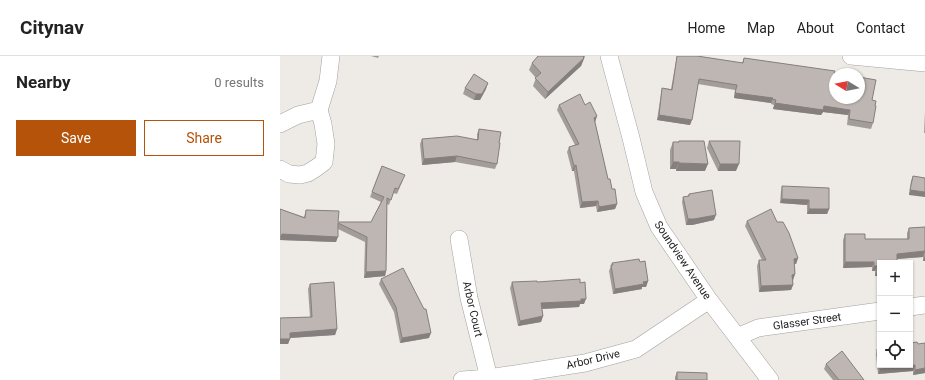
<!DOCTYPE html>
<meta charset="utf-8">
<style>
body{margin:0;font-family:Roboto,sans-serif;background:#f6f6f6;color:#222}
.controls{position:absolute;right:12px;bottom:12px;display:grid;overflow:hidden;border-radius:0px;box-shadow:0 1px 3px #0004}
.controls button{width:36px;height:36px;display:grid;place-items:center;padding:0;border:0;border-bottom:1px solid #e0e0e0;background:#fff;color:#222;font:20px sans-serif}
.compass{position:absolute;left:549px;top:12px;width:36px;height:36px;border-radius:50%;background:#fff;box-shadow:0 1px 3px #0004;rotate:280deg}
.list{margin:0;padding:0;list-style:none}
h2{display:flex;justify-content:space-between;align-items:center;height:52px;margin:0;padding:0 16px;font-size:17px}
h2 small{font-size:13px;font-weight:400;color:#767676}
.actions{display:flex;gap:8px;padding:12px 16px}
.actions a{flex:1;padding:9px 0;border:1px solid #b45309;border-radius:0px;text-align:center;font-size:14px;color:#b45309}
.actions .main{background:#b45309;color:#fff}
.icon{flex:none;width:22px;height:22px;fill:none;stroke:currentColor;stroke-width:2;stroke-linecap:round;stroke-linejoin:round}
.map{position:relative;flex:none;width:645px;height:324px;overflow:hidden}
header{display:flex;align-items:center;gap:24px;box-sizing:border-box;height:56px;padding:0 20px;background:#fff;border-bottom:1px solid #e0e0e0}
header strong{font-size:19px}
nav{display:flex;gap:22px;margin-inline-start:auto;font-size:14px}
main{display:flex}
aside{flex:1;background:#fff}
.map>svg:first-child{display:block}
</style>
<header>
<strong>Citynav</strong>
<nav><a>Home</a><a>Map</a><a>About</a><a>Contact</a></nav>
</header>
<main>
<aside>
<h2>Nearby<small>0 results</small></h2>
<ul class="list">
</ul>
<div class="actions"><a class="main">Save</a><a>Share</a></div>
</aside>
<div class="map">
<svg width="645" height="324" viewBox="0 0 645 324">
<rect width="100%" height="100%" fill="#eeeae5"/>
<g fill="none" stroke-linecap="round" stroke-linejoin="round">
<defs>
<path id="street" d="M329,0L351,82L364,136L379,171L429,244L490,324
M571,0L645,7
M0,68L18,59L39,54
M0,113L9,118L20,119L28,117L36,112L44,106L46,88L43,68L39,54L48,25L51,0
M179,183L189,242L209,322
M630,251L645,249
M457,281L478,272L600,255
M182,324L209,322L305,307L356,293L429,244"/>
</defs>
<!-- street casing -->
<use href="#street" stroke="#a2a2a2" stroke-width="18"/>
<!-- street -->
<use href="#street" stroke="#fff" stroke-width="17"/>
</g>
<!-- wall -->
<path fill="#a39d99" d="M91,0H99L98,2Z
M305,0L301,10L265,43L253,30L256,22L249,14L252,7Z
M397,0H417L462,7L464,2L554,17L592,44L595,50L593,67L591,73L567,69L568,59L543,56L541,59L493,53L494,49L491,48V47L454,42L455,34L418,28L410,69L377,64L381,38L382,32L391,33Z
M185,32L206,33L200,44H194L183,38Z
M279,49H305L317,60L315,66L328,123L337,148L335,153L317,156L316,150L300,152L294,115H292L287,96L289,91L295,89L277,54Z
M645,55V77H644Z
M199,73L219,87L217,108L215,113L175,106L142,109L140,88L142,83L197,84V78Z
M399,85L425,115H396V113H390V94L393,86H398Z
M429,85L456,115H438L427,92Z
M102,110L123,124L117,138L113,137L109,149L107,148L106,215L105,220L84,222L85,186L58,173L56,186L0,184V153L24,161L26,154L58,166H91L101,146L90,141Z
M633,120L645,122L629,139L631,125Z
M502,130L549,153L547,158H527V149L500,147L501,135Z
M409,138L434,164L412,169H406L402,146L403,141L408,140Z
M467,165L497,166L518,202L516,208H514L515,218L513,224V229L511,234L479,236L477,210L479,204H482L465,170Z
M645,171V205H643V201L617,203L600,207V220H595V215H592V211L563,212V184L565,178L585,183H627V177L629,172Z
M332,207L368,225L366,231H362V233L333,238L329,215Z
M101,223L149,282L120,287L114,256L99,228Z
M232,226H257L304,248H300L299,251L262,253L263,260L261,266L238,270L230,232Z
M30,228L57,273L55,279L10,282L8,288H0V262L30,261L28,233Z
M630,287L645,317L633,319V315L598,318L596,298L597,293L600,309Z
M546,308L584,324H553L544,313Z
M397,316L427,324H395V321Z"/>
<!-- shaded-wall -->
<path fill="#857f7d" d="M305,0L301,10L265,43L268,36Z
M208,27L206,33L200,44H194L196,38Z
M455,37L493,42L491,47L454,42Z
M495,47L544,50L570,54L568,59L543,56L541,59L493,53Z
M379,59L412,64L410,69L377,64Z
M317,60L315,66L312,68L314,62Z
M177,100L175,106L142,109L144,103Z
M393,106H399L396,113H390Z
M399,107L428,108L425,115H396Z
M440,108H459L456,115H438Z
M296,109L294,115H292L294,110Z
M630,134L645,136V141L629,139Z
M502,143L529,144L527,149L500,147Z
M318,145L316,150L300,152L302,146Z
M337,148L335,153L317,156L319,151Z
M529,153H549L547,158H527Z
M436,159L434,164L412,169H406L408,163Z
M2,178L58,181L56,186L0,184Z
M645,195L643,201L615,203L617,198Z
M645,200V205H643Z
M518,202L516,208H512L514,203Z
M565,206H594L592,211L563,212Z
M594,210H597L595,215H592Z
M106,215L105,220L84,222L86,216Z
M597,215H600V220H595Z
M515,218L513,224H510L512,219Z
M368,225L366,231H362V233L333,238L335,233Z
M513,229L511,234L479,236L481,230Z
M301,243H306L304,248H300L299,251L259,253L261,247Z
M263,260L261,266L238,270L240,265Z
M57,273L55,279L8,282L10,277Z
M151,277L149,282L120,287L122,282Z
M0,283H10L8,288H0Z
M635,309L633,315L598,318L600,313Z
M645,312V317L633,319L635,314Z"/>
<!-- building -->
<path fill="#beb6b2" stroke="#857f7d" d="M258,0H304L303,1L304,2L268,36L255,22L261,17L252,7Z
M397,0H417L463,7L464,2L555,15L554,17L561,18H555V42H579V21L596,24L592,44L596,45L595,50H596L593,67L569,63L570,54L544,50L543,54L495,47L496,44L492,43L493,42L455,37L457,29L419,23L412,64L379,59L382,32L392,34Z
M194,18L208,27L202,38H196L185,32Z
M300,38L305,49L310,46L317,60L314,62L328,123H330L332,133H335L337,148L319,151L318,145L302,146L296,109L294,110L289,91L299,88L279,49Z
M199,73L221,76L219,87H220L217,108L177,100L144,103L142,83L177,80L198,84Z
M399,85H424L428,108L399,107V106H393V86H399Z
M429,85H460L459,108H440Z
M102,110L125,119L118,133L115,132L111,144L107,142L106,215L86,216L87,181L58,167V181L2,178L1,181L0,180V153L25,162L26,154L59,155L58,166H91L104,141L92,136Z
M633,120L645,122V136L630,134Z
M502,130L549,132V153H529V144L502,143Z
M432,134L436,159L414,163H408L403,141L409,140V138Z
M491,153L497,166H503L509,177L518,202L514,203L515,218L512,219L513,229L481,230L479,204H486L467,165Z
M645,171V195L617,198V207H600V215H597V210H594V206H565V178H585V183H629V172Z
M359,203L360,206L365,205L368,225L363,226L364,228L335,233L331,209H333L332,207Z
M123,212L144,253H146L151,277L122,282L116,251L101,223Z
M300,223V227L305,226L306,243H301V245L261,247L263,260L240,265L232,226L257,225V226Z
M54,226L57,273L10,277V283H0V262L32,261L30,228Z
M637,286L638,288L645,287V312L635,314V309L600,313L597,293L600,292V309H630V287Z
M562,295L584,324H559L546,308Z
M397,316L427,317V324H397Z"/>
<g text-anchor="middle" stroke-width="3" stroke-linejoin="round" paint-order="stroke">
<!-- street labels -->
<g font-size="11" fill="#1e1e1e" stroke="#fff">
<text transform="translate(403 204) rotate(56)" y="4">Soundview Avenue</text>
<text transform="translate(193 253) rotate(77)" y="4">Arbor Court</text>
<text transform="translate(527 265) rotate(-8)" y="4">Glasser Street</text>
<text transform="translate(313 303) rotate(-13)" y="4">Arbor Drive</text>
</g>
</g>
</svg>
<div class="controls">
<button>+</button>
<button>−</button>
<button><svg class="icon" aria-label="locate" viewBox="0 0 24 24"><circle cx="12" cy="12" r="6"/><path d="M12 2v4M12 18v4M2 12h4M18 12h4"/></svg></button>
</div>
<svg class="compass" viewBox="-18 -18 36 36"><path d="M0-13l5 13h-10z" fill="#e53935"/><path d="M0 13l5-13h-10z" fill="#767676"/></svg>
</div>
</main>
